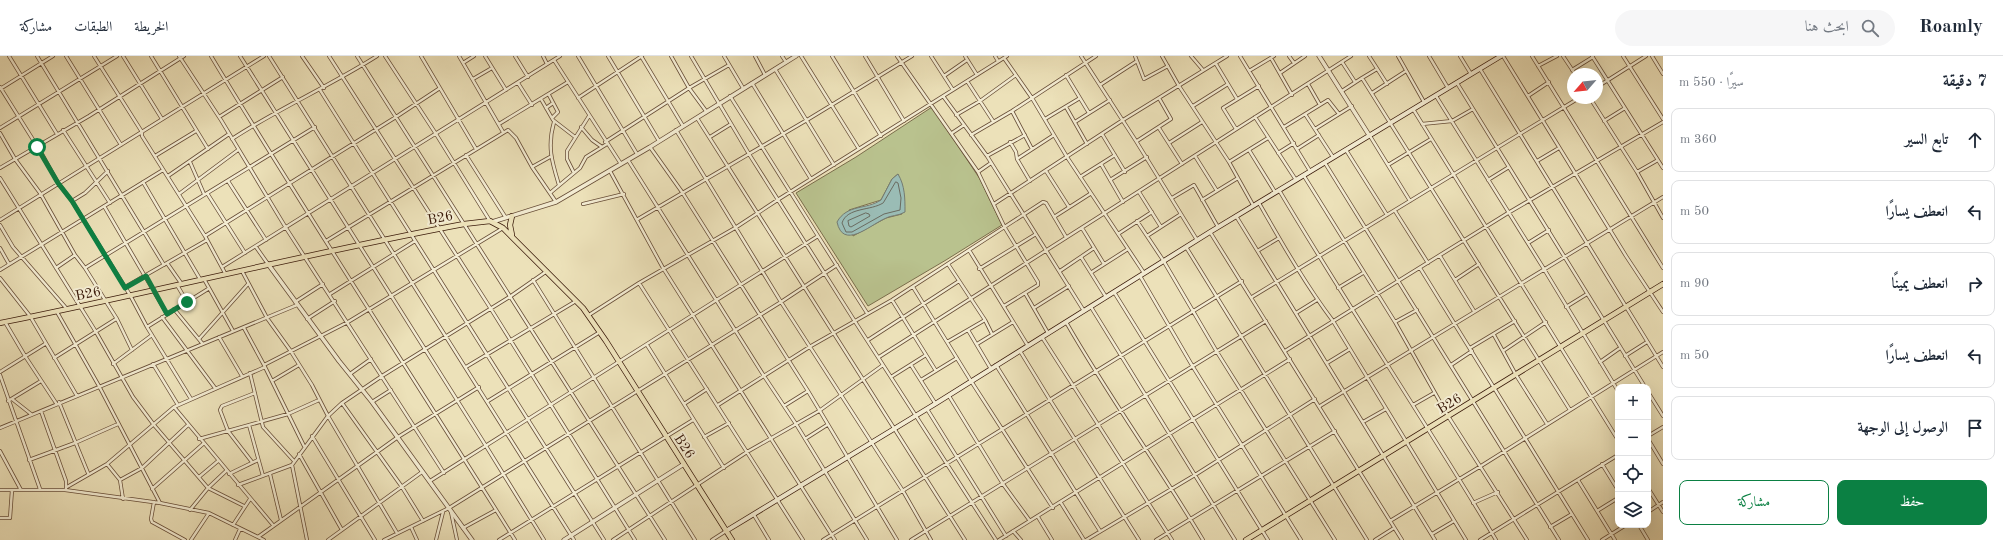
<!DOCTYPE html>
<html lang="ar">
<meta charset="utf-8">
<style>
body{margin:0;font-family:"Old Standard TT",Amiri,serif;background:#f6f6f7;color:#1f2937;direction:rtl}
.controls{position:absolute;right:12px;bottom:12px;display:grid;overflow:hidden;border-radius:8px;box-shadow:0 4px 16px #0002}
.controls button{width:36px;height:36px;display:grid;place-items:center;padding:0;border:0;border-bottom:1px solid #e0e1e3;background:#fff;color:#1f2937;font:20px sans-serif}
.compass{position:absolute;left:1567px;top:12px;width:36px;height:36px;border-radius:50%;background:#fff;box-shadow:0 4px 16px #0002;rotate:242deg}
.stop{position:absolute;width:12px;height:12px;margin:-9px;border:3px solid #0b8043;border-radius:50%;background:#fff}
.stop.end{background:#0b8043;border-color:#fff;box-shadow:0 1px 4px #0008}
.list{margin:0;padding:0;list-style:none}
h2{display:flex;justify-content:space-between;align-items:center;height:52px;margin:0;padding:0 16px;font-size:17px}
h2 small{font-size:13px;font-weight:400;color:#747a83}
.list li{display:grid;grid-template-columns:26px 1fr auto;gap:12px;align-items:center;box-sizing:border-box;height:64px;margin:0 8px 8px;padding:0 8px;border:1px solid #e0e1e3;border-radius:8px}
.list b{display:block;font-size:15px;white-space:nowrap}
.list em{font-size:13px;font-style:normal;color:#747a83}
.actions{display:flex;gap:8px;padding:12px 16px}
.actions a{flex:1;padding:9px 0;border:1px solid #0b8043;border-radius:8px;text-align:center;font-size:14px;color:#0b8043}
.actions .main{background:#0b8043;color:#fff}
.icon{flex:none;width:22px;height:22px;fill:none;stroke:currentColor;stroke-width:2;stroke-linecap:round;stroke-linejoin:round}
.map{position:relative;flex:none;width:1663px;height:484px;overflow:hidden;direction:ltr}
header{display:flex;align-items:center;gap:24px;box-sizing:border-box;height:56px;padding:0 20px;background:#fff;border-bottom:1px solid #e0e1e3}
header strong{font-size:19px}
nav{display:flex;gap:22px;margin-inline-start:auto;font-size:14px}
.search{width:280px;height:36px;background:#f6f6f7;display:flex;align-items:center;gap:10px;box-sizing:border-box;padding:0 14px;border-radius:22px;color:#747a83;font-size:15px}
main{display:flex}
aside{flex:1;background:#fff}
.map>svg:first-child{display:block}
</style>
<header>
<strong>Roamly</strong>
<div class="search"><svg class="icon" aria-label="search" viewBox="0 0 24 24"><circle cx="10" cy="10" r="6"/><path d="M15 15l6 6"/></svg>ابحث هنا</div>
<nav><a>الخريطة</a><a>الطبقات</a><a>مشاركة</a></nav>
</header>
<main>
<aside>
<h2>7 دقيقة<small>سيرًا · 550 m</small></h2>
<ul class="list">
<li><svg class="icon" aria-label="ahead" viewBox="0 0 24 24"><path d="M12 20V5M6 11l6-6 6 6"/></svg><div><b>تابع السير</b></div><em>360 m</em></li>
<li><svg class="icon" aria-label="left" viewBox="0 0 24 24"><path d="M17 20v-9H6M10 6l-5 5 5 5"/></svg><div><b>انعطف يسارًا</b></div><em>50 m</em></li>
<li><svg class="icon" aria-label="right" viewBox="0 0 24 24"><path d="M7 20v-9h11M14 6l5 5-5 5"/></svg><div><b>انعطف يمينًا</b></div><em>90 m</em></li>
<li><svg class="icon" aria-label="left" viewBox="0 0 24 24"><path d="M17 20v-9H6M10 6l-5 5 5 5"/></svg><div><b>انعطف يسارًا</b></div><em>50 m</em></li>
<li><svg class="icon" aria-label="arrive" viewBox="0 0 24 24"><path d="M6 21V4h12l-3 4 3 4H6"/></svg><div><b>الوصول إلى الوجهة</b></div></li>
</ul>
<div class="actions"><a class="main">حفظ</a><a>مشاركة</a></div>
</aside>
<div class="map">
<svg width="1663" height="484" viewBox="0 0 1663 484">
<rect width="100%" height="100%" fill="#ece1b9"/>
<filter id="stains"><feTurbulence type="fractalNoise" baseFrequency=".005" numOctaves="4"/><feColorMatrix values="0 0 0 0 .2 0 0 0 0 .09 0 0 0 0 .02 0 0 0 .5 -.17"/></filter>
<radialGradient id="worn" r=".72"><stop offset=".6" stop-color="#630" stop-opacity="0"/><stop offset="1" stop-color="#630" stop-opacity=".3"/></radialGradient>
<!-- green -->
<path fill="#b9c28e" stroke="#7a6e4c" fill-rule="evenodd" d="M932,51L980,123L1002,169L946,204L868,250L796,137L856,101ZM898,118L902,158L886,162L853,180L849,154L881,144L892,123Z"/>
<!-- water -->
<path fill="#9abcb5" stroke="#747b71" d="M898,118C905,130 905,142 905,156C899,160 890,159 884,163C869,170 843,194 837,166C847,148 866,154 881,144L892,123Z"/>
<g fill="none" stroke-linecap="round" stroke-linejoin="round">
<!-- shore -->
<path stroke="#6a6b60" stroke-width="1" d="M896,126L898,127L901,142L900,154L884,158L852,176H846L842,167C847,151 871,155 883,147Z
M866,157L869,158L870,160L851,171L849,170L848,165Z"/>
<defs>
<path id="minor" d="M9,0L57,78
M37,0L164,209
M66,0L121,89
M94,0L142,76V80L205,180L225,217
M123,0L162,63
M151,0L208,93
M179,0L221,64L286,172L444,417
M211,0C309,163 414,322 515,484
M240,0L486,390L544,484
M269,0L574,484
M302,0L324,32
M329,0L491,253L635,484
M357,0L665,484
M385,0L436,78L490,165
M421,0L476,93
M459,0L503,76
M485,0L506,34
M515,0L528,21
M543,0L547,8
M578,0L637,98
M608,0L659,85
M641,0L683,70
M671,0L689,32L706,55
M691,0L749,98L854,264L996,484
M724,0L743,32
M755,0L765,19
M782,0L786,6
M801,0L859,93
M832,0L881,80
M865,0L904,65
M897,0L978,116L1005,172L1038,226V229L1004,250
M931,0L953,34
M965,0L977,19
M995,0L998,5
M1081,0L1136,85L1197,184
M1135,0L1144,23L1168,10
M1162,0L1179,30L1229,106L1253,149
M1191,0L1203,14
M1240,0L1310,115
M1289,0L1294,7
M1369,0L1387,28
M1398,0L1424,46
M1429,0L1448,32
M1460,0L1471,18
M1503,0L1626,200L1663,256
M1532,0L1663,212
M1563,0L1575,18
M1592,0L1663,112
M1623,0L1663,63
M1652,0L1663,18
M1004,2L1032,42L1067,101L1144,217
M1271,2L1292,39
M554,4L621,108
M1342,6L1355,26
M463,7L474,0
M1216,8L1237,43
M1538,10L1557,0
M775,13L834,109
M1480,13L1663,311
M1572,14L1593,1
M1249,15L1274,0
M1280,17L1305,0
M1066,19L1089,57
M944,20L967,4
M1362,22L1377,13
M473,23L492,12
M967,25L993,65
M518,27L532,49
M752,27L811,123
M1457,27L1645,331
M1308,28L1320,49
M1100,29L1137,5
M0,31L42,98L58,127L72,145L130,239L147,271L191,343
M1597,31L1646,0
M0,33L53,0
M320,34L604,484
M1342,35L1362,22L1570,354
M1372,37L1406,15
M549,39L558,56L552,62
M943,40L987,100L1084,255
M1436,40L1544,213L1618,335
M1528,40L1549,26
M578,42L642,0
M1590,42L1637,116L1663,162
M541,43L553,64L575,81
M1193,50L1228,28
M1066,51L1087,88
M546,52L553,47
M1413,53L1618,384
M1012,55L1032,93
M1305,58L1333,101
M956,59L980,45L1016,19
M219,61L283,21
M1255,61L1296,124
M697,62L965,484
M1045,63L1080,42
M1604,65L1625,52
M554,66C547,91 552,106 559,129
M1075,66L1110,44
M499,68L568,26
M1422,68L1452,65L1473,53
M581,71L592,84L602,91
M1284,71L1328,44L1339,58
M0,72L117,0
M1159,72L1182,108
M1236,73L1223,52L1259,30
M1315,73L1352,50
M63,74L110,147
M676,74L781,246L903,435L931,484
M0,77L15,103L40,137L75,199L85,212L117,263L132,294
M952,77L964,69
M1102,78L1125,116
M971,79L1012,55L1096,0
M1370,80L1410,145
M710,81L731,68
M232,83C279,52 330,30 377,0
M1137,85L1171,63L1159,42
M605,86L689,32L729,9
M1010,86L1016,96L1017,103L1030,125
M1169,87L1202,66
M650,91L682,136L808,335L897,484
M1297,93L1319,79
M1249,94L1275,136
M1346,94L1387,159
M1278,97L1294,87
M466,99L506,162
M155,100L196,75
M987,100L1025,79
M1195,100L1217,135
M1017,103L1054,79
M628,104L764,320L796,368L867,484
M1537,105L1559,92
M190,106L204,138
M1229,106L1268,82
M1325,107L1559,484
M1101,108L1123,146
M1388,109L1431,83
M532,111L550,101
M0,112L89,60L184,0
M610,115L663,212L835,484
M1046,115L1069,151
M978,116L991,107
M1637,116L1658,104
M574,117L567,103V95L589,60
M168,120L229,78
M1304,120L1395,266L1448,360L1527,484
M1080,121L1115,99
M0,122L96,276L133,341L154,369L208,432L244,450
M1110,124L1147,101
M1488,124L1509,111
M228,125L266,184
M143,126L200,223
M1279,134C1349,252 1426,366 1496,484
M1139,136L1161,171
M207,137L245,197
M550,137L580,112L586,101L607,88
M179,138L238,94
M1172,142L1194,129L1218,171
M1202,144L1238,122
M72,145L85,137L108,115
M1259,147C1282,187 1305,228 1333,265L1466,484
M583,148L624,138
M994,148L1123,64L1227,0
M104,150L167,258
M1395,155L1428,207
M1236,160L1435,484
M1054,161L1090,138
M638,163L807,64L912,0
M0,164L264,0
M1137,165L1163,204L1217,296L1335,484
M0,169L13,191L67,253
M1082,172L1104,208
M1210,176L1402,484
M1118,178L1152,156
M205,180L396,61L440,32
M818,180L867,257
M1147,180L1181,158
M326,185L508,74L516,82L532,111L556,146
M1528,187L1549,174
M256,191L268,208
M1186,191L1367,484
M0,192L9,208
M969,194L1028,290
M1259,194L1279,182
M1440,200L1474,255
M1081,201L1106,241
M167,207L181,227
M948,208L985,264L992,278
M222,211L560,0
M56,212L75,199
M85,212L315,71
M1420,212L1588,484
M979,213L1036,178
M0,214L163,114
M242,215L267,262L290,294L312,329L328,360L397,477
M1060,215L1094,192
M1092,216L1128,193
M1140,220L1193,311L1301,484
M0,222L30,260L77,340
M204,223L233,275
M533,224L695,484
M1455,224L1479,208
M639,227L803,484
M177,229L187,246
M125,231L207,184
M913,231L971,325L1053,452
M1338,232L1363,217
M1114,236L1268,484
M1025,237L1048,277
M330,238L415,185
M1252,241L1579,42
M892,244L936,315
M295,246L323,228
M1091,251L1235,484
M1566,251L1587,238
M1034,252L1069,230
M174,253L202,287
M57,256L99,330L160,447
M1296,257L1317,244
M589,259L639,227L735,172L779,143L1007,0
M162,261L215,332
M307,263L335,245
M5,266L25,300L56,347
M1066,266C1109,341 1159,410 1203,484
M1395,266L1417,254
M147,271L208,233
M244,272L264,309L304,390
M968,274L991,313
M1494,279L1516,319L1547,368
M219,281L242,320
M1042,281L1172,484
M199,283L248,228
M868,284L959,225
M947,286L985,264
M977,288L1013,266
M647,289L724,412
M1470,292L1515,265
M1020,295L1050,344L1139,484
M1285,295L1508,157L1663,66
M1503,295L1546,266
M1625,300L1647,286
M879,301L1351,0
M54,302L116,263
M1600,306L1620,292
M1327,307L1350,293
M113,308L152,279
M153,308L178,349
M264,309L348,266L503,172
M911,309L935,347
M996,309L1100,475
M1451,309L1472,295
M466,311L576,245
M0,316L45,288
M250,317L263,371L294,405
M350,318L371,303
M0,319L40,433
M891,321L926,299
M921,324L957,302
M272,325L299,309
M1648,336L1663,360
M949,340L1003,428L1030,465
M12,343L31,358
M8,345L41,325
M488,345L600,276
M59,346L88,417
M372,346L391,334
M342,347L402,431L423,465
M684,348L707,333
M718,349L811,290L892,244L1043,146L1046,147L1066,181
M1413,349L1434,337
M784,350L808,335
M1320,350L1663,141
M174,351L273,469
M927,353L1006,480
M41,355L66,425V432
M1363,366L1386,353
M249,369L263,420
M0,372L297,249
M312,380L375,484
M1648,380L1663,371
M704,381L729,367
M199,383L288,358L319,344
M805,383L827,369
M1648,383L1663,408
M0,395L21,434
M299,398L342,474
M29,404L75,387L118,368
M252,406L228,375L220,354L222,350L255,337
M107,408L120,424L123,443
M1602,408L1618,434
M292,409L307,484
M229,418L258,404
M270,418L281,464
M199,421L218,405
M120,424L142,412L188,369
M1578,424L1615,484
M430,425L818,180L730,40
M238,429L292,409L328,360L342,347L382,320L511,240L547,215
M67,431L107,408L174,351L265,311
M1648,432L1663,456
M152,433L203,388
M0,434H65L160,447L209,457L264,484
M154,446L151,463L152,466L185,484
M1061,447L1084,484
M1473,447L1498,436
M190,454L208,432L226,415
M1597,455L1618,442
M451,456L457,484
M1648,456L1663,446
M754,459L769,484
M1038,461L1052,484
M0,462H10L12,434
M1390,465L1481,410L1663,296
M233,469L250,443
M1639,469L1648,484
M411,471L417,484
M1550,471L1572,458
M463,472L496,454
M1013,475L1021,484
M1432,478L1454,465
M258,481L398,381L479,331
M191,484L209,457
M235,484L240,473
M328,484L422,416
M384,484L449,452L781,246L837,209
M436,484L443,456
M499,484L693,364
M613,484L747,396L819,355L883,309
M712,484L726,475
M823,484L1242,225
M911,484L1266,265
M999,484L1290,303
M1086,484L1195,419L1315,343
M1156,484L1335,375
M1375,484L1394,472
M1480,484L1618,399
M1602,484L1626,469"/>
<path id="tertiary" d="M1319,0L1369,79
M492,166L556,146L650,91L796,0
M268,208L339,305L372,346L472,484
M564,484L684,408"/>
<path id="secondary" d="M726,475L935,348L1210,176L1501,0"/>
<path id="trunk" d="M512,179L510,169L512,160
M0,267C155,236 309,197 464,168L490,165L503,172L583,252L606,285L732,484
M1246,484L1663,228"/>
</defs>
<!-- minor casing -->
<use href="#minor" stroke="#664c36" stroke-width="4"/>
<!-- tertiary casing -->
<use href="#tertiary" stroke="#664c36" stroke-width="5"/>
<!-- secondary casing -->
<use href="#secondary" stroke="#3a1a0a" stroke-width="5.5"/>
<!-- trunk casing -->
<use href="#trunk" stroke="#3a1a0a" stroke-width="6"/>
<!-- minor -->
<use href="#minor" stroke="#f3ecd2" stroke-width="2.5"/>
<!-- tertiary -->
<use href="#tertiary" stroke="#f3ecd2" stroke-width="3.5"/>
<!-- secondary -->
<use href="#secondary" stroke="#f3ecd2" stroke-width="4"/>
<!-- trunk -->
<use href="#trunk" stroke="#ece1b9" stroke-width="4.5"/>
</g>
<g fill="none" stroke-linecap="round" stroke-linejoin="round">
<!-- route -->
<path stroke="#0b8043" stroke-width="5" d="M37,91L58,127L72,145L125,232L146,220L167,258L187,246"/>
</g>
<g text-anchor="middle" stroke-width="4" stroke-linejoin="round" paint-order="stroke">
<!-- street labels -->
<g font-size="14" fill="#3a1a0a" stroke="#f3ecd2">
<text transform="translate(440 161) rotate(-11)" y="5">B26</text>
<text transform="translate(88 237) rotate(-12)" y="5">B26</text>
<text transform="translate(1449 347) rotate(-31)" y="5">B26</text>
<text transform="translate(685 390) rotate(57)" y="5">B26</text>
</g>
</g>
<rect width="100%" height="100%" filter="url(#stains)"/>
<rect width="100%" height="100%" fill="url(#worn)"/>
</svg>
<div class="controls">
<button>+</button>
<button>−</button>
<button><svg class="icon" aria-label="locate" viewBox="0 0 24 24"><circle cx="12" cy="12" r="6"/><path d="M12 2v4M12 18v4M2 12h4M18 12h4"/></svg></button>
<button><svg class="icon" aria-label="layers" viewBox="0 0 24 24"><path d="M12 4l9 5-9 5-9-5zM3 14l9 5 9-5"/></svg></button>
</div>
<svg class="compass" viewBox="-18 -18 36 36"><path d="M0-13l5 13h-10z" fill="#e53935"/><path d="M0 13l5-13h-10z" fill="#747a83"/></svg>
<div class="stop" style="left:37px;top:91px"></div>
<div class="stop end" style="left:187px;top:246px"></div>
</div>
</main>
